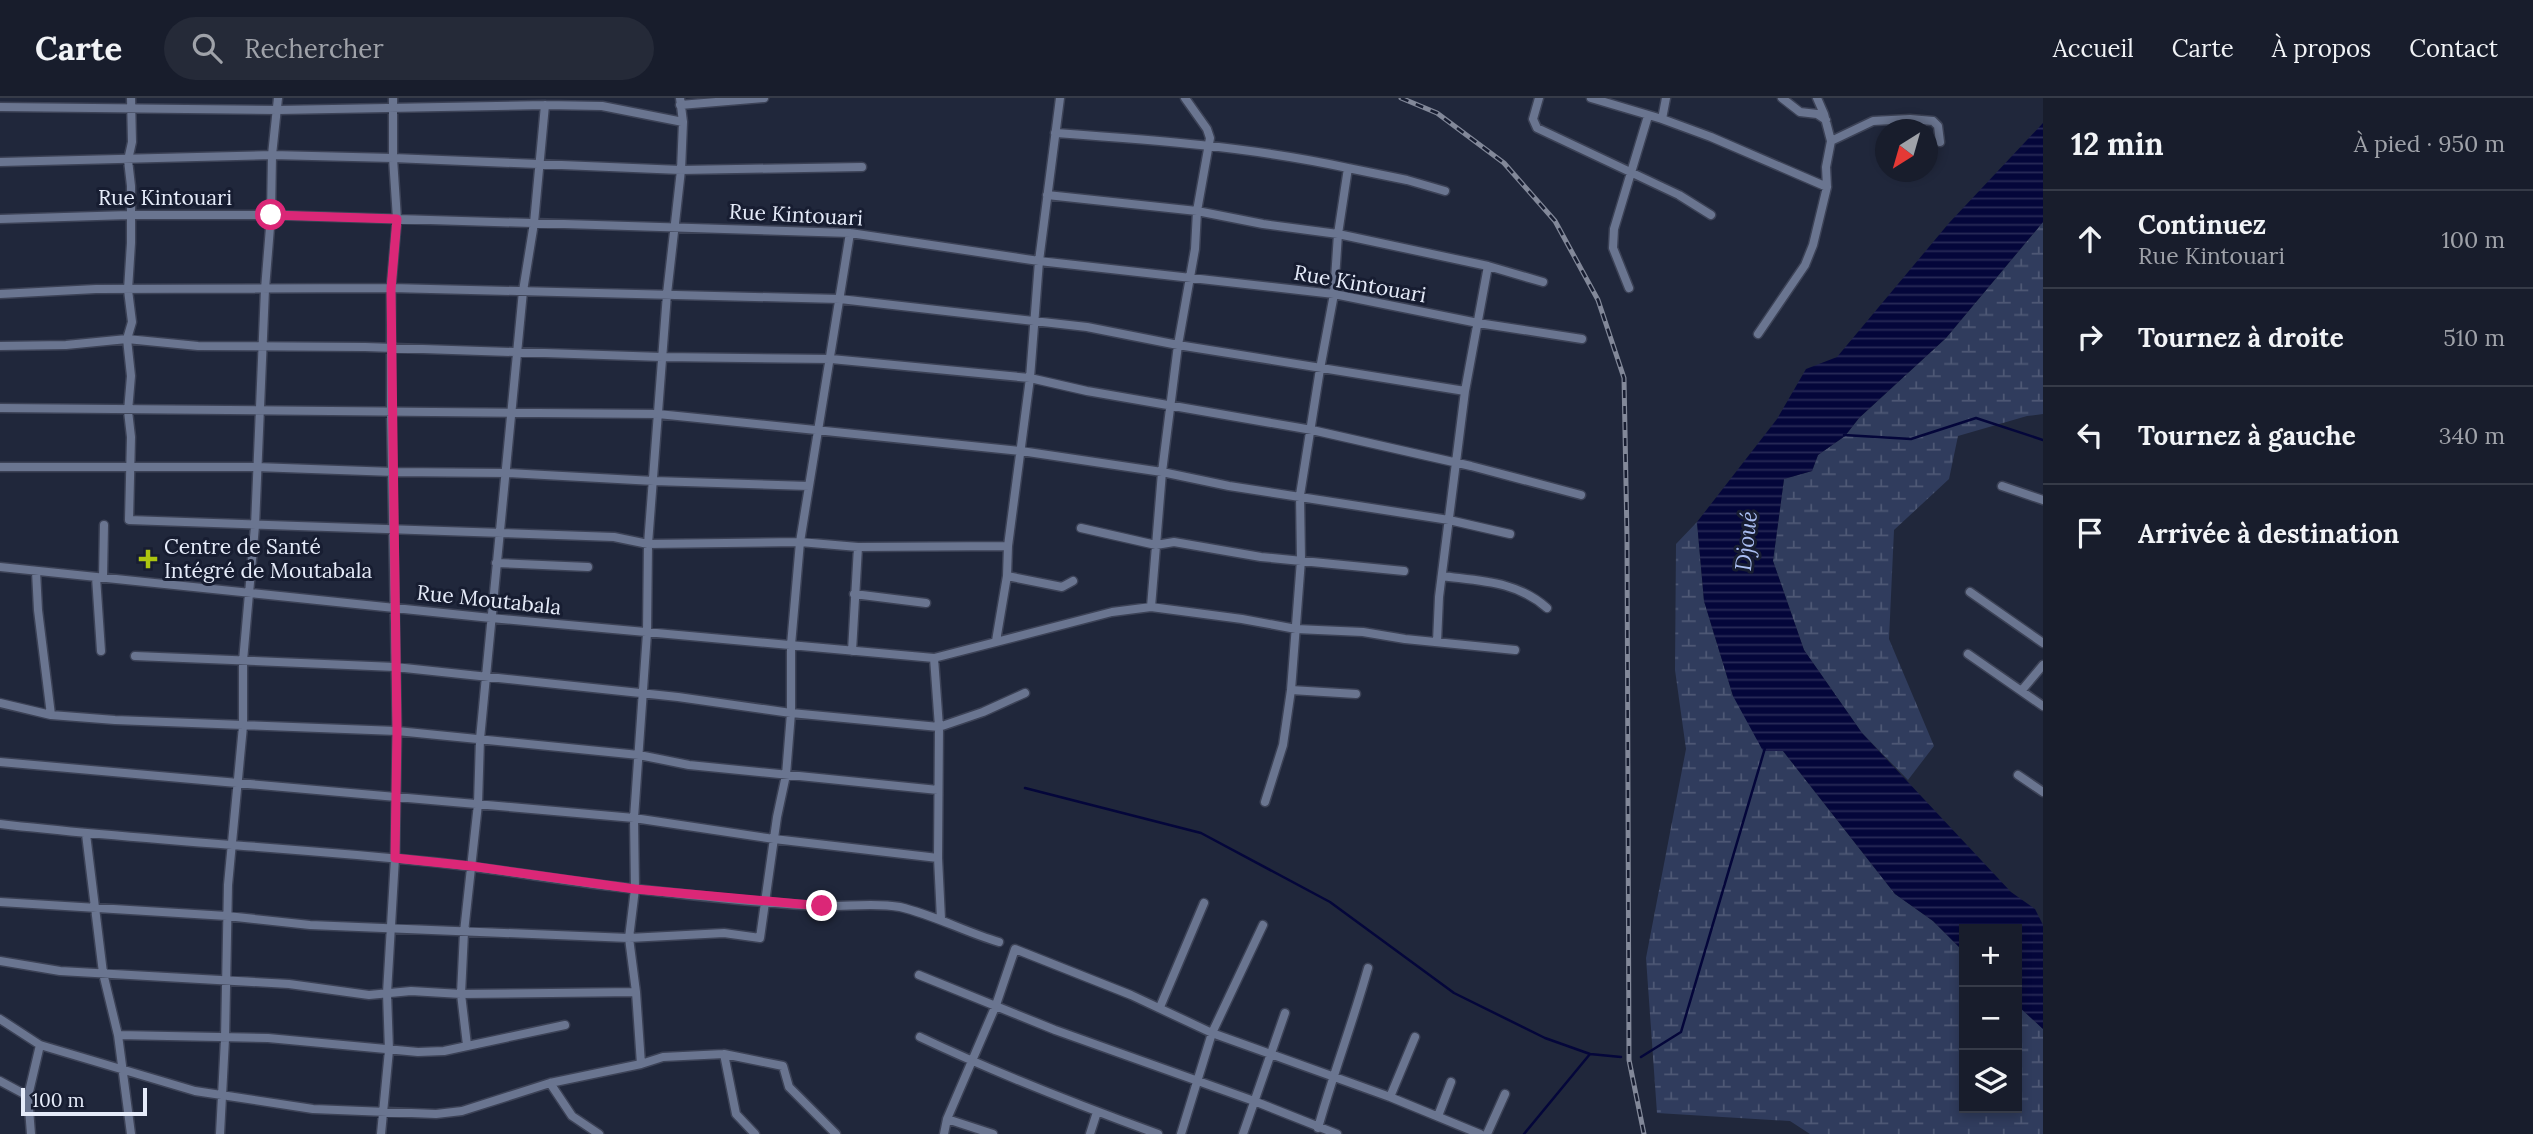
<!DOCTYPE html>
<html lang="fr">
<meta charset="utf-8">
<style>
body{margin:0;font-family:Lora,serif;background:#252a38;color:#f1f3f6}
.controls{position:absolute;right:21px;bottom:21px;display:grid;overflow:hidden;border-radius:0px;box-shadow:0 4px 10px #0003}
.controls button{width:63px;height:63px;display:grid;place-items:center;padding:0;border:0;border-bottom:2px solid #363b48;background:#181d2c;color:#f1f3f6;font:35px sans-serif}
.compass{position:absolute;left:1875px;top:21px;width:63px;height:63px;border-radius:50%;background:#181d2c;box-shadow:0 4px 10px #0003;rotate:217deg}
.scale{position:absolute;left:21px;bottom:18px;width:126px;box-sizing:border-box;padding-left:7px;border:4px solid #e5ebf9;border-top:0;font-size:19px;line-height:24px;white-space:nowrap;color:#e5ebf9;-webkit-text-stroke:5px #171d31;paint-order:stroke}
.stop{position:absolute;width:21px;height:21px;margin:-16px;border:5px solid #db2777;border-radius:50%;background:#fff}
.stop.end{background:#db2777;border-color:#fff;box-shadow:0 2px 7px #0008}
.list{margin:0;padding:0;list-style:none}
h2{display:flex;justify-content:space-between;align-items:center;height:91px;margin:0;padding:0 28px;font-size:30px}
h2 small{font-size:23px;font-weight:400;color:#9fa2a9}
.list li{display:grid;grid-template-columns:46px 1fr auto;gap:21px;align-items:center;box-sizing:border-box;height:98px;padding:0 28px;border-top:2px solid #363b48}
.list b{display:block;font-size:26px;white-space:nowrap}
.list p{margin:0;font-size:23px;white-space:nowrap;color:#9fa2a9}
.list em{font-size:23px;font-style:normal;color:#9fa2a9}
.icon{flex:none;width:38px;height:38px;fill:none;stroke:currentColor;stroke-width:2;stroke-linecap:round;stroke-linejoin:round}
.map{position:relative;flex:none;width:2043px;height:1036px;overflow:hidden}
header{display:flex;align-items:center;gap:42px;box-sizing:border-box;height:98px;padding:0 35px;background:#181d2c;border-bottom:2px solid #363b48}
header strong{font-size:33px}
nav{display:flex;gap:38px;margin-inline-start:auto;font-size:24px}
.search{width:490px;height:63px;background:#252a38;display:flex;align-items:center;gap:18px;box-sizing:border-box;padding:0 24px;border-radius:38px;color:#9fa2a9;font-size:26px}
main{display:flex}
aside{flex:1;background:#181d2c}
.map>svg:first-child{display:block}
</style>
<header>
<strong>Carte</strong>
<div class="search"><svg class="icon" aria-label="search" viewBox="0 0 24 24"><circle cx="10" cy="10" r="6"/><path d="M15 15l6 6"/></svg>Rechercher</div>
<nav><a>Accueil</a><a>Carte</a><a>À propos</a><a>Contact</a></nav>
</header>
<main>
<div class="map">
<svg width="2043" height="1036" viewBox="0 0 2043 1036">
<defs>
<pattern id="wetland-marsh" width="20" height="14" patternUnits="userSpaceOnUse" patternTransform="scale(1.75)"><rect width="20" height="14" fill="#303c5d"/><path d="M1 5h8M5 5V1M11 12h8M15 12V8" fill="none" stroke="#4e5875"/></pattern>
<pattern id="water-rules" width="6" height="5" patternUnits="userSpaceOnUse" patternTransform="scale(1.75)"><rect width="6" height="5" fill="#04063a"/><path d="M0 2.5h6" fill="none" stroke="#282a57"/></pattern>
</defs>
<rect width="100%" height="100%" fill="#20273b"/>
<!-- wetland -->
<path fill="url(#wetland-marsh)" d="M2043,124V316L2027,318L1958,338L1949,381L1894,432L1889,541L1934,648L1908,682L1862,635L1804,552L1773,463L1784,381L1812,373L1818,357L1845,338L1859,320L1946,240Z
M1697,424L1704,503L1733,598L1783,653L1895,796L1933,823L1964,854V1010H2017V907L2043,931V1036H1810L1790,1023L1657,1015L1646,860L1686,651L1675,572L1676,446Z"/>
<!-- water -->
<path fill="url(#water-rules)" d="M2043,25V124L1946,240L1859,320L1845,338L1818,357L1812,373L1784,381L1773,463L1804,552L1862,635L2011,794L2035,811L2043,827V931L2017,907V831H1964V854L1933,823L1895,796L1783,653H1763L1733,598L1704,503L1697,424L1777,321L1806,271L1837,259L1949,125Z"/>
<g fill="none" stroke-linecap="round" stroke-linejoin="round">
<!-- stream -->
<path stroke="#04063a" stroke-width="2.5" d="M1844,337L1911,341L1976,320L2043,342
M1025,690L1201,735L1330,804L1454,895L1545,940L1590,956
M1641,959L1681,934L1765,650
M1524,1036L1590,956L1621,959"/>
<defs>
<path id="street" d="M131,0L132,44L128,62L131,88V145L128,192L132,224L127,241L131,278L128,313L131,339L129,422L614,439L648,446L800,444L858,449L1008,448
M1539,0L1533,21L1537,30L1679,97L1711,117
M1591,0L1662,21L1711,39L1827,89
M1782,0L1800,14L1817,16L1826,22
M680,7L764,0
M0,9L278,12L545,7L602,8L683,24
M1662,21L1666,0
M1055,35C1153,42 1252,49 1348,70L1338,136L1334,196L1320,271L1300,397L1301,462L1291,592L1283,647L1265,704
M1831,43L1873,23L1910,21L1933,23L1938,28L1940,44
M0,64L272,57L393,60L681,72L862,69
M1348,70L1407,82L1445,93
M1047,97L1197,113L1263,126L1338,136L1488,168L1543,184
M0,121L129,117H271L850,135L1039,163L1334,196L1478,225L1582,241
M1629,190L1613,150L1614,131L1648,18
M0,196L96,191L391,190L840,201L1087,229L1178,247L1465,293
M1758,236L1805,167L1813,147L1827,89L1826,69L1831,43L1824,16L1817,0
M0,248L66,247L127,241L198,248L365,249L662,259L831,261L1030,280L1087,293L1312,332L1471,368L1581,397
M0,310L658,316L1021,353L1162,374L1229,388L1449,422L1510,436
M0,369H256L394,374L507,375L654,383L809,388
M2002,388L2043,402
M1081,430L1156,447L1174,444L1261,459L1404,473
M496,465L588,469
M0,469L491,520L934,560L1112,514L1151,509L1242,521L1296,531L1363,534L1405,541L1515,552
M36,473L38,512L51,617
M1007,478L1062,489L1073,483
M1442,478C1480,483 1517,483 1547,510
M96,479L101,553
M103,479L104,427
M1970,494L2043,545
M854,496L926,505
M1151,509L1162,374L1178,247L1195,151L1197,113L1210,40L1207,31L1185,0
M996,543L1007,478L1008,448L1030,280L1039,163L1060,0
M1437,544L1439,499L1465,293L1488,168
M852,553L858,449
M1968,556L2043,608
M135,558L395,569L678,599L791,615L939,629L983,614L1025,595
M934,560L939,629L938,760L941,821
M1291,592L1356,596
M2022,592L2043,567
M0,605L51,617L115,622L397,633L639,657L689,667L938,692
M0,664L634,720L774,741L938,760
M2018,677L2043,694
M0,726C144,743 288,749 432,764C500,771 568,784 636,791C697,798 759,805 820,808C846,809 874,804 900,809C934,817 965,834 999,844
M86,736L103,875L118,937L131,1036
M0,804L227,818L310,827L629,840L724,835L760,840L777,719L786,677L791,615V547L800,444L850,135
M0,863L60,873L289,886L369,897L411,893L461,896L636,894
M919,877L1055,932L1254,1003L1337,1036
M1160,909L1204,805
M0,921L40,947L195,993L313,1011L436,1016L462,1013L550,985L641,966L663,959L724,956L783,968L789,989L836,1036
M118,937L268,940L418,954L444,953L565,927
M920,939C998,976 1078,1007 1158,1036
M467,947L461,896L464,834L478,706L480,641L523,193L534,125L545,7
M724,956L736,1016L755,1036
M641,966L636,894L629,840L635,791L634,720L647,535L648,446L667,196L681,72L683,24L680,0
M0,983L28,998
M550,985L572,1018L599,1036
M1390,999L1415,939
M1438,1018L1451,984
M947,1021L993,1036
M1318,1030C1333,976 1353,924 1368,870
M31,1036L28,998L40,947
M220,1036L225,941L228,787L243,628V563L255,428L265,191L271,117L272,57L278,0
M381,1036L389,952L387,895L395,760L397,633L391,315V190L397,121L393,60V0
M944,1036L947,1021L996,907L1015,851L1131,897L1212,935L1390,999L1480,1036
M1090,1036L1097,1014
M1181,1036L1212,935L1263,827
M1243,1036L1285,915
M1487,1036L1505,996"/>
</defs>
<!-- street casing -->
<use href="#street" stroke="#3c4256" stroke-width="11"/>
<!-- street -->
<use href="#street" stroke="#6a7590" stroke-width="8"/>
<defs>
<path id="rail" d="M1401,0L1437,15L1504,65L1555,123L1598,202L1624,280L1627,439L1629,962L1644,1036"/>
</defs>
<!-- rail casing -->
<use href="#rail" stroke="#828899" stroke-width="5"/>
<!-- rail -->
<use href="#rail" stroke="#171d31" stroke-width="2.5" stroke-dasharray="8" stroke-linecap="butt"/>
</g>
<g fill="none" stroke-linecap="round" stroke-linejoin="round">
<!-- route -->
<path stroke="#db2777" stroke-width="9" d="M271,117L397,121L391,191L397,633L395,760L471,768L635,791L822,808"/>
</g>
<!-- markers -->
<path fill="#adc610" stroke="#171d31" stroke-width="2.5" d="M144.5 450.5h7v7h7v7h-7v7h-7v-7h-7v-7h7z"/>
<g text-anchor="middle" stroke-width="6" stroke-linejoin="round" paint-order="stroke">
<!-- street labels -->
<g font-size="21" fill="#e5ebf9" stroke="#171d31">
<text x="165" y="107">Rue Kintouari</text>
<text transform="translate(796 117) rotate(3)" y="7">Rue Kintouari</text>
<text transform="translate(1360 186) rotate(10)" y="7">Rue Kintouari</text>
<text transform="translate(489 502) rotate(6)" y="7">Rue Moutabala</text>
</g>
<!-- poi labels -->
<g font-size="21" fill="#e5ebf9" stroke="#171d31" text-anchor="start">
<text x="164" y="456">Centre de Santé<tspan x="164" dy="24">Intégré de Moutabala</tspan></text>
</g>
<!-- water labels -->
<g font-size="23" font-style="italic" fill="#a9bdf0" stroke="#171d31">
<text transform="translate(1746 443) rotate(-84)" y="8">Djoué</text>
</g>
</g>
</svg>
<div class="controls">
<button>+</button>
<button>−</button>
<button><svg class="icon" aria-label="layers" viewBox="0 0 24 24"><path d="M12 4l9 5-9 5-9-5zM3 14l9 5 9-5"/></svg></button>
</div>
<svg class="compass" viewBox="-18 -18 36 36"><path d="M0-13l5 13h-10z" fill="#e53935"/><path d="M0 13l5-13h-10z" fill="#9fa2a9"/></svg>
<div class="scale">100 m</div>
<div class="stop" style="left:271px;top:117px"></div>
<div class="stop end" style="left:822px;top:808px"></div>
</div>
<aside>
<h2>12 min<small>À pied · 950 m</small></h2>
<ul class="list">
<li><svg class="icon" aria-label="ahead" viewBox="0 0 24 24"><path d="M12 20V5M6 11l6-6 6 6"/></svg><div><b>Continuez</b><p>Rue Kintouari</p></div><em>100 m</em></li>
<li><svg class="icon" aria-label="right" viewBox="0 0 24 24"><path d="M7 20v-9h11M14 6l5 5-5 5"/></svg><div><b>Tournez à droite</b></div><em>510 m</em></li>
<li><svg class="icon" aria-label="left" viewBox="0 0 24 24"><path d="M17 20v-9H6M10 6l-5 5 5 5"/></svg><div><b>Tournez à gauche</b></div><em>340 m</em></li>
<li><svg class="icon" aria-label="arrive" viewBox="0 0 24 24"><path d="M6 21V4h12l-3 4 3 4H6"/></svg><div><b>Arrivée à destination</b></div></li>
</ul>
</aside>
</main>
